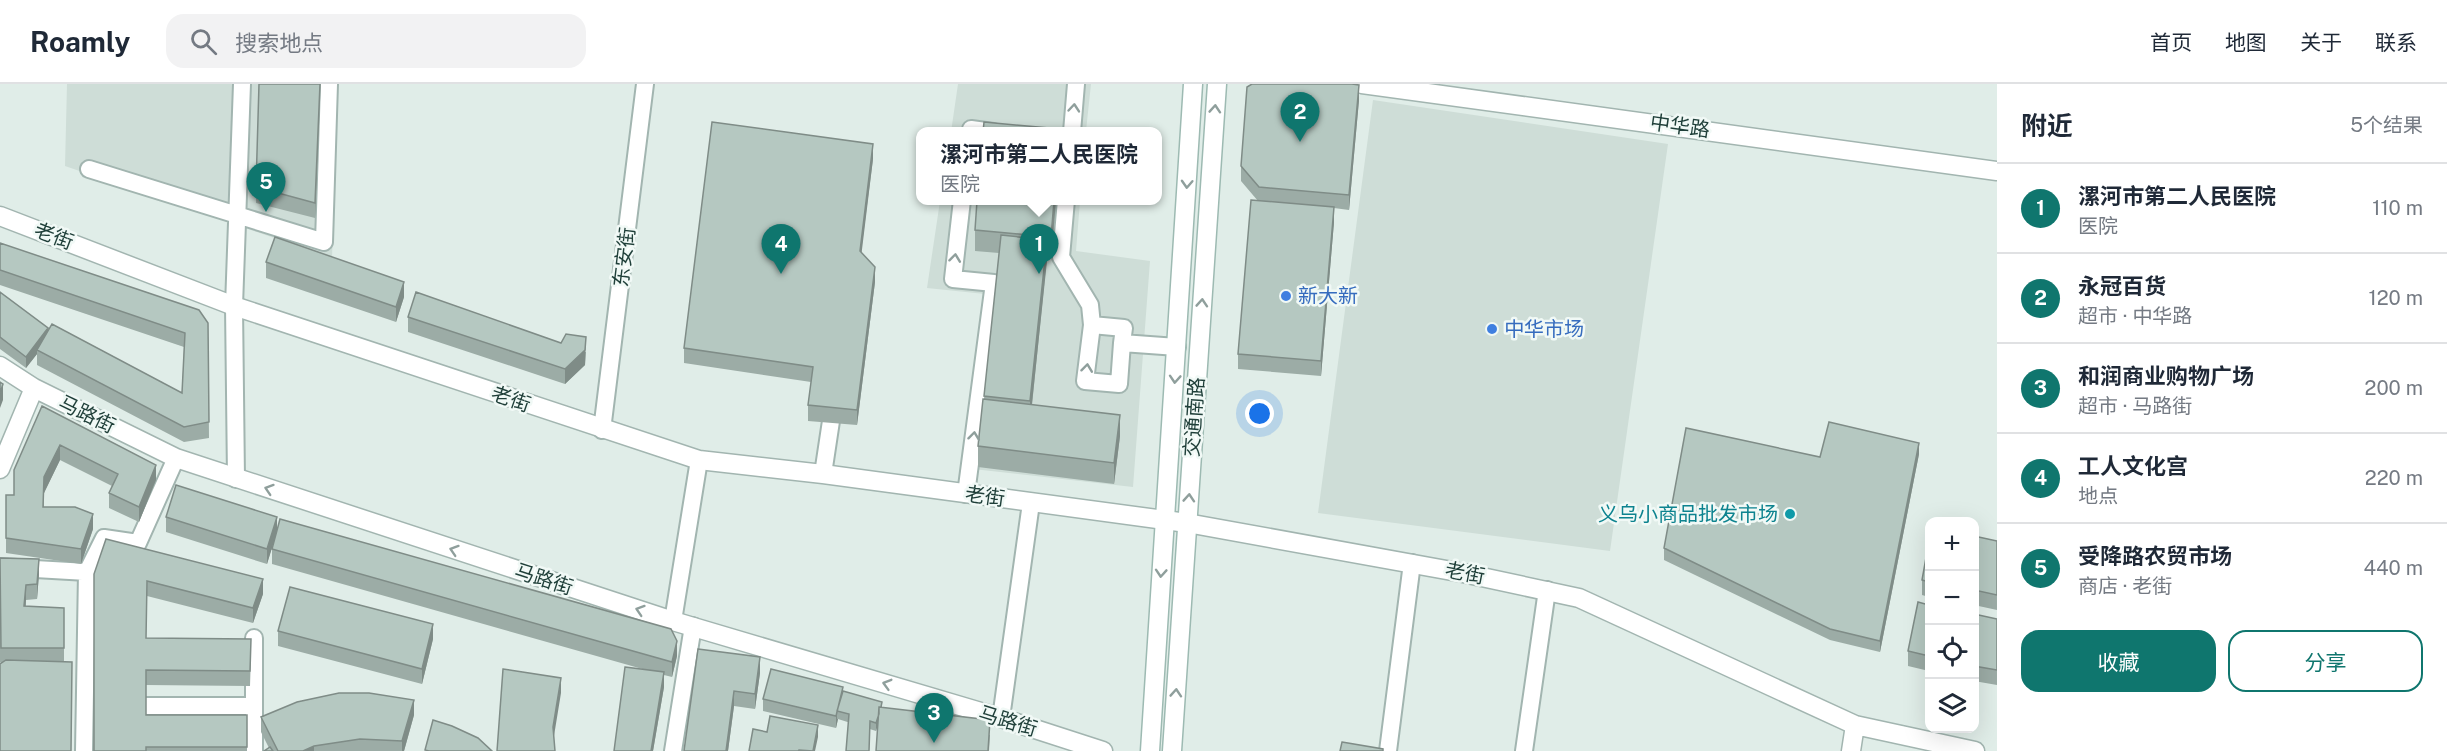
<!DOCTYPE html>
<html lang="zh">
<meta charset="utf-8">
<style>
body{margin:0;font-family:"Public Sans","Noto Sans SC",sans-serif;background:#f2f2f3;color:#1f2937}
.controls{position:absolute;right:18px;bottom:18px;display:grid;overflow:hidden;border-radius:12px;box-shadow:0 6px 24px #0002}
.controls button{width:54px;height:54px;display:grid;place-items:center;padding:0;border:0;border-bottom:2px solid #e0e1e3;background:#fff;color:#1f2937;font:30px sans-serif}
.you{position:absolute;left:1260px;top:330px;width:21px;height:21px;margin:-15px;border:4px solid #fff;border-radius:50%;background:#1a73e8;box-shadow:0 0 0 9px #1a73e833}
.badge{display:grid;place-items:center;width:39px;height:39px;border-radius:50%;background:#0f766e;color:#fff;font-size:20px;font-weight:700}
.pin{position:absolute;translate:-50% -50px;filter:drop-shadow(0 2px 3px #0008)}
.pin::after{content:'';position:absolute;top:32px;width:21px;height:18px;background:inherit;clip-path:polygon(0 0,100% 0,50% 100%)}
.popup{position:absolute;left:916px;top:43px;width:246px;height:78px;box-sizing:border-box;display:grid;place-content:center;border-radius:12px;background:#fff;filter:drop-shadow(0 2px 4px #0005);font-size:20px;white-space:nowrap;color:#747a83}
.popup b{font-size:22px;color:#1f2937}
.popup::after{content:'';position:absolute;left:50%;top:100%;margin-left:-12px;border:12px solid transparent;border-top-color:#fff}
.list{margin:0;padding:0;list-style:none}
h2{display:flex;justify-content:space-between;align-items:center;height:78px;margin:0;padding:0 24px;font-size:26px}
h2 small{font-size:20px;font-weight:400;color:#747a83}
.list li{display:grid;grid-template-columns:39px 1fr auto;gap:18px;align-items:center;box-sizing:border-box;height:90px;padding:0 24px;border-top:2px solid #e0e1e3}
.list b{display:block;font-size:22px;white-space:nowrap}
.list p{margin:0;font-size:20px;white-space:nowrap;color:#747a83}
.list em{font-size:20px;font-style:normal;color:#747a83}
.actions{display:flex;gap:12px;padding:18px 24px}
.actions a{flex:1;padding:14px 0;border:2px solid #0f766e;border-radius:18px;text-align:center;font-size:21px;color:#0f766e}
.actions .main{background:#0f766e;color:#fff}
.icon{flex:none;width:33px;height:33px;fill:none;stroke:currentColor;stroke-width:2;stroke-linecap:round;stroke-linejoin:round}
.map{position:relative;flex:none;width:1997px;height:667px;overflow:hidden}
header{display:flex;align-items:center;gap:36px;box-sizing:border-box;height:84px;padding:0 30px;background:#fff;border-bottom:2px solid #e0e1e3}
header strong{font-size:28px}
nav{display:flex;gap:33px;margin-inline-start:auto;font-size:21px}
.search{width:420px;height:54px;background:#f2f2f3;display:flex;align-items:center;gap:15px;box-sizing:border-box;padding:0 21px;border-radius:18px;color:#747a83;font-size:22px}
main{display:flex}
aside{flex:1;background:#fff}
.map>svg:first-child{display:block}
</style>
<header>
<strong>Roamly</strong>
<div class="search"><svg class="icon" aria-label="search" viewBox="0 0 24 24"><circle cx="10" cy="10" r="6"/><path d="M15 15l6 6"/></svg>搜索地点</div>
<nav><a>首页</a><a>地图</a><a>关于</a><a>联系</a></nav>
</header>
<main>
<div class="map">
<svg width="1997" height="667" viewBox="0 0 1997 667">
<rect width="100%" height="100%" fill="#e0ede8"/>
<!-- built -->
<path fill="#ceddd7" d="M67,0H338L332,174L65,82Z
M958,0H1091L1086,47L951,48Z
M1373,16L1668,60L1610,467L1318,429Z
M940,117H1080L1076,167L1150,177L1133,403L964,384L985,210L927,204Z"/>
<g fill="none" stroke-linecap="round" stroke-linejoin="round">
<defs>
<path id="minor" d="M971,48V45L993,48
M1072,48L1076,0
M89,85L324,158L329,0
M962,116L953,195L994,199L966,410
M1066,116L1061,173L1090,221L1092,241L1085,297L1119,300L1122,259L1177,263
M1092,241L1124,244L1122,259
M602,346L645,0
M823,390L834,317
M236,395L234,222L242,0
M0,483L87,488L84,667
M87,488L104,454L138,459L176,374
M673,537L699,376
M125,622H254
M1001,634L1031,419
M254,667V554
M673,667L693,542
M1388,667L1412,479
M1524,667L1547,506"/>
<path id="tertiary" d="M1362,0L1997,87
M0,132L234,222L699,376L823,390L1187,439L1463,489L1579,514L1855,641L1975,667
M0,282L34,304L176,374L673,537L1001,634L1103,667
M0,385L34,304
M1851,667L1855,641"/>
<path id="secondary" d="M1150,667L1193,0
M1172,667L1217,0"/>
</defs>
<!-- minor casing -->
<use href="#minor" stroke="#a2b5b0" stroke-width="20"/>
<!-- tertiary casing -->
<use href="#tertiary" stroke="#a2b5b0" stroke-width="21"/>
<!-- secondary casing -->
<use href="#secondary" stroke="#9dbab2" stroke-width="21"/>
<!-- minor -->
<use href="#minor" stroke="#fff" stroke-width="16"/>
<!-- tertiary -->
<use href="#tertiary" stroke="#fff" stroke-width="18"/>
<!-- secondary -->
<use href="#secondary" stroke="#fff" stroke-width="18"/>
</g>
<!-- wall -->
<path fill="#9caca6" d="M259,0H320L315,134L256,119Z
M1359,16L1349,126L1334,124V138L1321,292L1238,285V270L1258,117L1241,97V82Z
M873,75L861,168L875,198L857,341L808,337V321L811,298L684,279V264Z
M1056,117L1051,174L1047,173L1032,321L1120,352L1114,400L978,383V362L984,315L999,169L975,167V146Z
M0,159L208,239L209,354L184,358L37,281V270L26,284L0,265V208L48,246L182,309L184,263L0,201Z
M266,178L404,213L396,238L266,194Z
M408,233L586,268L585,281L565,300L408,248Z
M42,322L156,396L139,438L109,424V409L112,402L60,376L44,409V423L93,445L81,480L6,469V411H14Z
M1919,370L1880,568L1830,556L1664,476V464L1820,373Z
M166,433L277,447L677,572L672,593L664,591V603L653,667H614L646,586L272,480V465L274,456L267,480L166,448Z
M1974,452L1997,457V526L1974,521Z
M1929,457V513L1922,511V496Z
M0,474L39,490L37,515L26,516V522L64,524V577L1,579L0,578Z
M94,490L263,510L253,539L147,512L146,554L251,570L250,602L146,601V631H247V667H94Z
M1929,521V587L1908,582V567Z
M1974,530L1997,535V601L1974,597Z
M278,547L433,555L422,600L278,562Z
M698,565L760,589L755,625L734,622L728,667H684Z
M843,607L882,623L990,651L989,667H876L878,640L876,647L838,635L836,644L763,627V615Z
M414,631L404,667H264L269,664L261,648V633Z"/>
<!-- shaded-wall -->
<path fill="#7f8c87" d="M320,0L315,134V119Z
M1359,1V16L1349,126V111Z
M873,60V75L860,182V167Z
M1054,117H1056L1051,174V153Z
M1334,123V138L1321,292V277Z
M1047,156V177L1030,338V317Z
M875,183V198L857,341V326Z
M404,198V213L396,238V223Z
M48,244V256L37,266V270L26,284V273Z
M586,253L585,281L565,300V285Z
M3,300V316L0,324V309Z
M1120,331V352L1114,400V379Z
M1919,359V370L1880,568V557Z
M60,361V376L44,409V393Z
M156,381V396L139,438V423Z
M93,430V445L81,480V465Z
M277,433V448L267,480V465Z
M39,475V490L37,515V500Z
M263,495V510L253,539V524Z
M26,501V516L24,537V522Z
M433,540V555L422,600V585Z
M677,557V572L672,593V578Z
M760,573V589L755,625V610Z
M664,588V603L653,667H651Z
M561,594V609L553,658V643Z
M843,603V615L837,627V635H838L836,644V632Z
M734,607V622L728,667H726Z
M414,616V631L404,667H402V657Z
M882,618V626L876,647V639Z
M818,641V653L815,667H813Z
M314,662V667H303Z"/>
<!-- building -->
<path fill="#b5c8c1" stroke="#7f8c87" stroke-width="1.5" d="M259,0H320L315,119L256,103Z
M1252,0H1352L1359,1L1349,111L1259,103L1241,82L1247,3Z
M712,38L873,60L860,167L875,183L857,326L808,321L813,283L684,264Z
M984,38L1060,45V48H983Z
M1251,116L1334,123L1321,277L1238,270Z
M977,117H1054L1051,153L975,146Z
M1001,151L1047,156L1030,317L984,312Z
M275,153L404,198L396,223L266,178Z
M0,159L199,226L208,239L209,338L184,343L37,266L52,240L182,309L185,249L0,186Z
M0,208L48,244L26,273L0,253Z
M416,208L561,259L566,250L586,253L585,266L565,285L408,233Z
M0,298L3,300L0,309Z
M983,315L1120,331L1114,379L978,362Z
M42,322L156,381L139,423L109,409L118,390L60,361L44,393L43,423H75L93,430L81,465L6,454V411H14V386Z
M1829,338L1919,359L1880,557L1830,545L1664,464L1686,344L1820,373Z
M176,401L277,433L267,465L166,433Z
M280,435L671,545L677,557L672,578L272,465Z
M1974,452L1997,457V511L1974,506Z
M106,455L263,495L253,524L147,497L146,554L251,555L250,587L146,586V631H247V663H146V667H94V490Z
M1929,457V498L1922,496Z
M0,474L39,475L37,500L26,501L24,522L64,524V564H1Z
M290,503L433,540L422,585L278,547Z
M1918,518L1929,521V572L1908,567Z
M1974,530L1997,535V586L1974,582Z
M698,565L760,573L755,610L734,607L726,667H684Z
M6,576L72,578L71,667H0V580Z
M625,583L664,588L651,667H614Z
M503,585L561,594L553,643L555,667H497Z
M771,585L843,603L836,632L763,615Z
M843,607L882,618L881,623H879V630L876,639L870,637L869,667H846L849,630L837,627Z
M339,609H369L414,616L402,657L360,655L314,662L303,667H278L261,633L297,618Z
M879,623L990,636L988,667H876Z
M770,632L818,641L813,667L799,666L798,667H749L753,645L767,648Z
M433,636L452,642L478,654L492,667H429L425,666Z
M1342,658L1383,665V667H1340Z
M270,663L273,667H264Z"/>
<!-- one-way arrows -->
<defs><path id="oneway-chevron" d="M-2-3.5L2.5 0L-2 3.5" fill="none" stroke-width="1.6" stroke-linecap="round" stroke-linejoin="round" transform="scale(1.5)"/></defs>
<g stroke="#8f9f9c">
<use href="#oneway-chevron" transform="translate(1074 24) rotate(-85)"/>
<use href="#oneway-chevron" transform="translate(1215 25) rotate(-86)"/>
<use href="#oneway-chevron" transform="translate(1187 100) rotate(93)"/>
<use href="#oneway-chevron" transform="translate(955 174) rotate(-83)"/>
<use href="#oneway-chevron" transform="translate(1202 219) rotate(-86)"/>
<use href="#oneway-chevron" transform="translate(1087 284) rotate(-83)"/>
<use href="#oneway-chevron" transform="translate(1175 295) rotate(94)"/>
<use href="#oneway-chevron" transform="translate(974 352) rotate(-83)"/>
<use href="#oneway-chevron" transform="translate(269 405) rotate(-162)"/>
<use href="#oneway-chevron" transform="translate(1189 414) rotate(-86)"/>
<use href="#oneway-chevron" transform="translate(454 466) rotate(-162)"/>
<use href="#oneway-chevron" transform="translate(1161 489) rotate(94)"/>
<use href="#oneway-chevron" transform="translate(640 526) rotate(-162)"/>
<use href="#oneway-chevron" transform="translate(887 600) rotate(-164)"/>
<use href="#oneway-chevron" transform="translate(1176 609) rotate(-86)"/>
</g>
<!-- markers -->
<g fill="#3f7fe0" stroke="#f1f9f6" stroke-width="2">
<circle cx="1286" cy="212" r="6"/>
<circle cx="1492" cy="245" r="6"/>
</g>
<circle fill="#0f9aa8" stroke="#f1f9f6" stroke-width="2" cx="1790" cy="430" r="6"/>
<g text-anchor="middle" stroke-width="5" stroke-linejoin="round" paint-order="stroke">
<!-- street labels -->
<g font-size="20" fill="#1f3f39" stroke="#f1f9f6">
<text transform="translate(1680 42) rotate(8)" y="7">中华路</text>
<text transform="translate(54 152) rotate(21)" y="7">老街</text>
<text transform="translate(624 173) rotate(-83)" y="7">东安街</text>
<text transform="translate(511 315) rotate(19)" y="7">老街</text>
<text transform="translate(87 330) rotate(26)" y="7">马路街</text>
<text transform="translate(1194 333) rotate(-86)" y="7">交通南路</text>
<text transform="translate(985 412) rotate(8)" y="7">老街</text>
<text transform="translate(1465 489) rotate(11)" y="7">老街</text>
<text transform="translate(544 495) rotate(18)" y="7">马路街</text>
<text transform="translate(1008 637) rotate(17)" y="7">马路街</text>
</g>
<!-- shop labels -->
<g font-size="20" fill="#366cbe" stroke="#f1f9f6" text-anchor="start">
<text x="1298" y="219">新大新</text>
<text x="1504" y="252">中华市场</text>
</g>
<!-- culture labels -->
<g font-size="20" fill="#0d838f" stroke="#f1f9f6" text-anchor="end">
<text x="1778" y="437">义乌小商品批发市场</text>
</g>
</g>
</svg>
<div class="controls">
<button>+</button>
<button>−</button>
<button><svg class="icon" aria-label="locate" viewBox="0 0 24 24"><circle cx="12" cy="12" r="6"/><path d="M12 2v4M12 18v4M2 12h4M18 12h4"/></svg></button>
<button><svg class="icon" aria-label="layers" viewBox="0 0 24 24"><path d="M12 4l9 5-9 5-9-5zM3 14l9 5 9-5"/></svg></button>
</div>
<div class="you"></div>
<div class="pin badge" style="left:1039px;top:190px">1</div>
<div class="popup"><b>漯河市第二人民医院</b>医院</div>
<div class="pin badge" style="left:1300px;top:58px">2</div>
<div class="pin badge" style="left:934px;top:659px">3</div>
<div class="pin badge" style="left:781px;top:190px">4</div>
<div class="pin badge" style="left:266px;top:128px">5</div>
</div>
<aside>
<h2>附近<small>5个结果</small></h2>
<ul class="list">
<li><span class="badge">1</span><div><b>漯河市第二人民医院</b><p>医院</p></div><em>110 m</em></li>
<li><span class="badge">2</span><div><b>永冠百货</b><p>超市 · 中华路</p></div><em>120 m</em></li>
<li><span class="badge">3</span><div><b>和润商业购物广场</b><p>超市 · 马路街</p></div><em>200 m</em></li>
<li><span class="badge">4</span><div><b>工人文化宫</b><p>地点</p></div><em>220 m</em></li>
<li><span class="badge">5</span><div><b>受降路农贸市场</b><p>商店 · 老街</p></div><em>440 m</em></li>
</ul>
<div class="actions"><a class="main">收藏</a><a>分享</a></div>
</aside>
</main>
